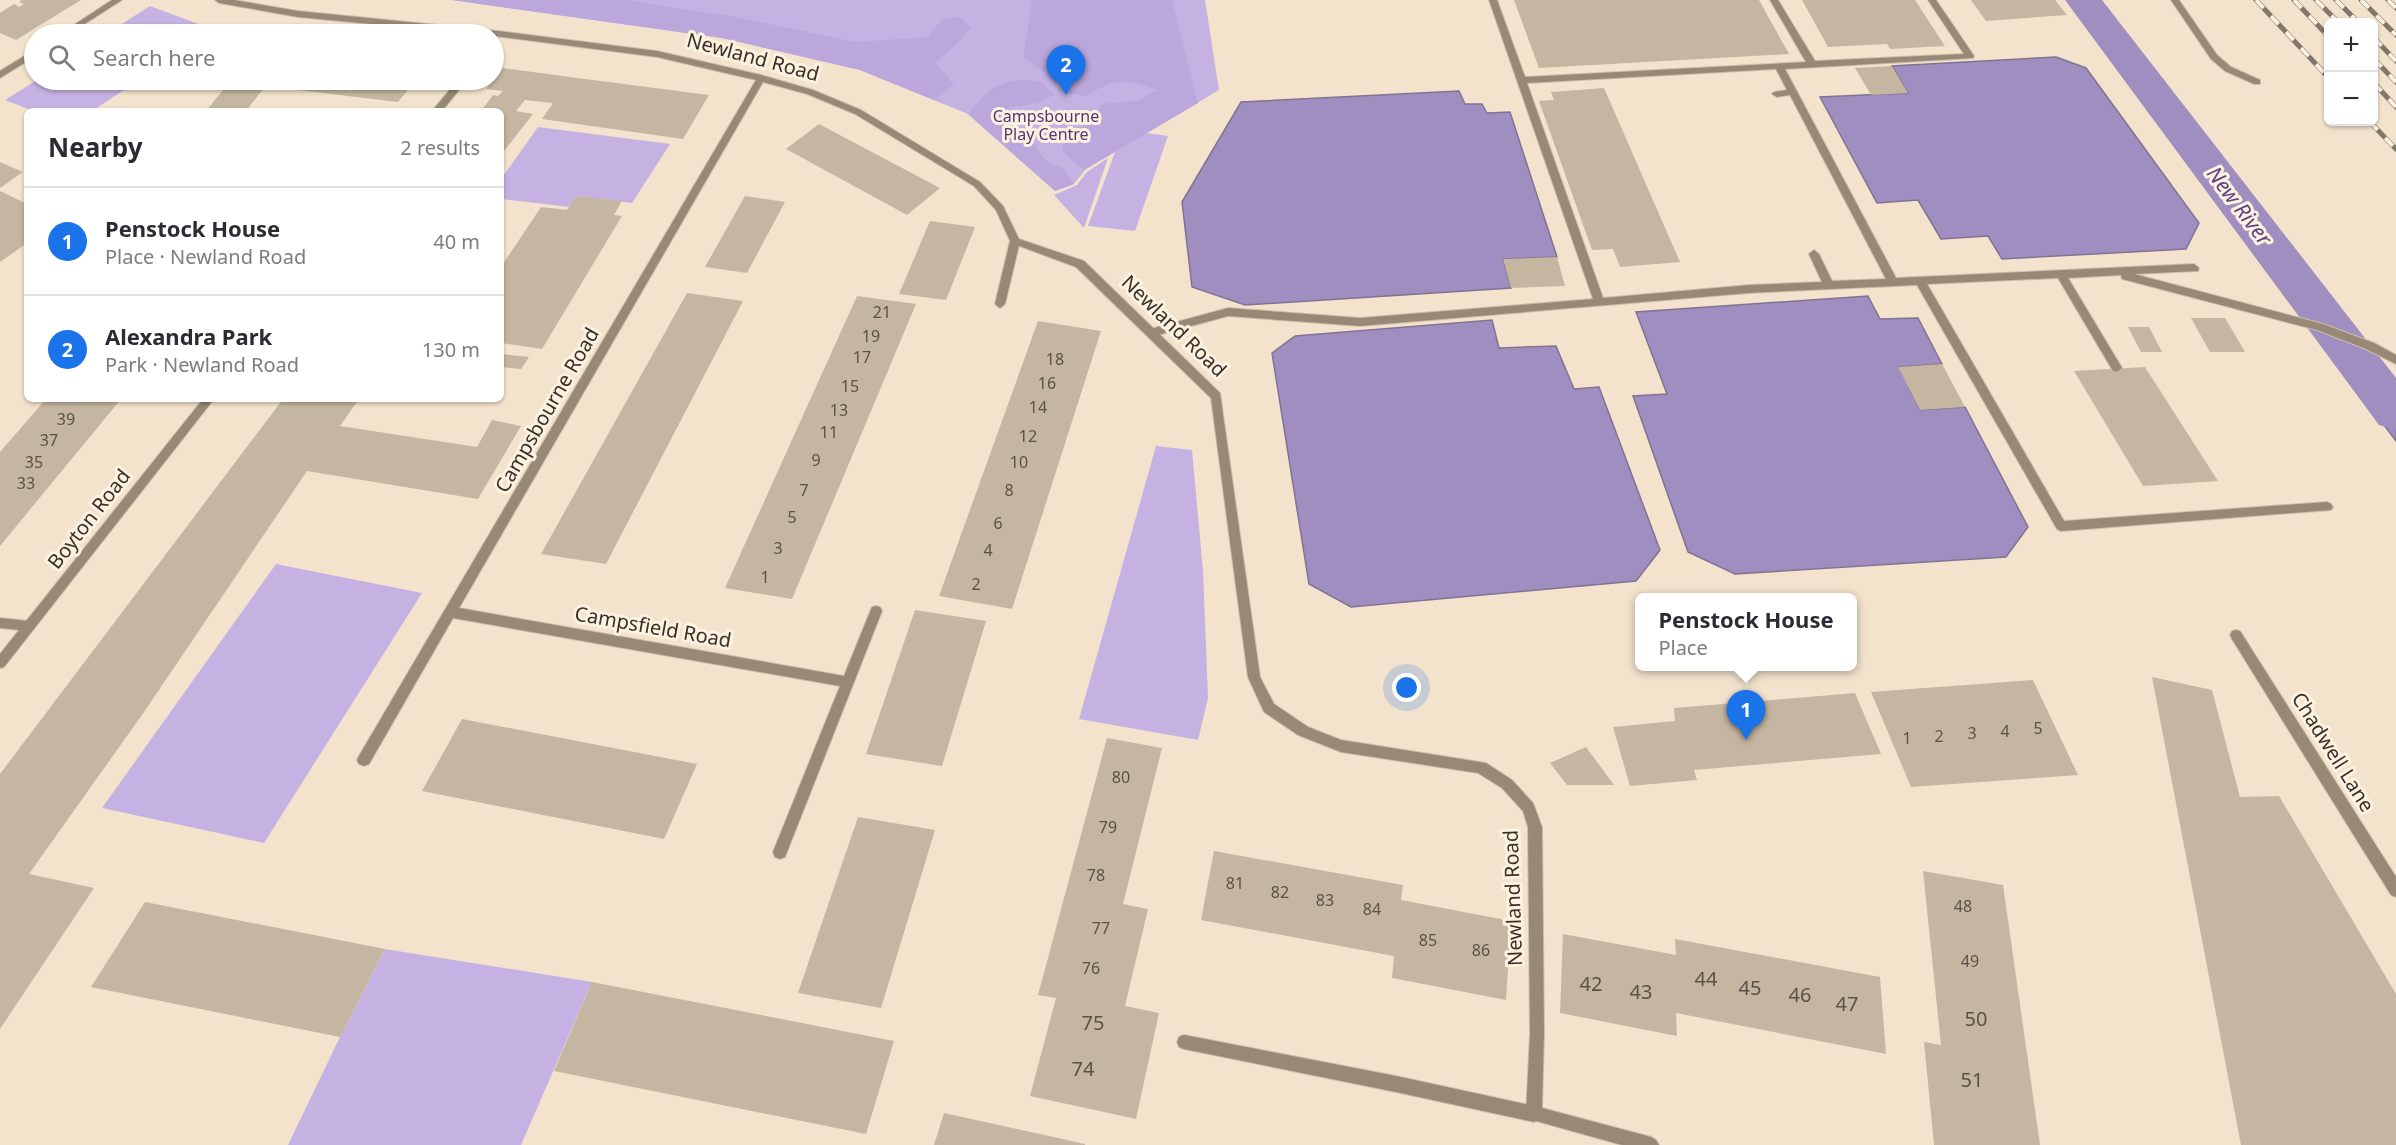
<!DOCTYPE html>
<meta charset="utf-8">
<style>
body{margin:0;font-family:"Noto Sans",sans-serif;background:#f7f7f7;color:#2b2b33}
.controls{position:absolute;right:18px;top:18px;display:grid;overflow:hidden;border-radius:9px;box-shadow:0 2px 4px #0004}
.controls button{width:54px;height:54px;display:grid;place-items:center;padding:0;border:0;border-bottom:2px solid #e1e1e2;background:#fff;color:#2b2b33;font:30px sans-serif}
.you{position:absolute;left:1407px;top:688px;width:21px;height:21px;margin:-15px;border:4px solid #fff;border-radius:50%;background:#1a73e8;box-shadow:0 0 0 9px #1a73e833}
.badge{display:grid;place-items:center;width:39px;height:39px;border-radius:50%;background:#1a73e8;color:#fff;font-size:20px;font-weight:700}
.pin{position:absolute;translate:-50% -50px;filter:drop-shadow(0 2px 3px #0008)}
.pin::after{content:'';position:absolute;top:32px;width:21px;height:18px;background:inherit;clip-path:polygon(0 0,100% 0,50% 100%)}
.popup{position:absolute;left:1635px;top:593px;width:222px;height:78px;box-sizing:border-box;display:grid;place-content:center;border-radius:9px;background:#fff;filter:drop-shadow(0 2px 4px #0005);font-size:20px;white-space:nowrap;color:#7c7c81}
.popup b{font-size:22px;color:#2b2b33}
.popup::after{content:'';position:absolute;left:50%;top:100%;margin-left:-12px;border:12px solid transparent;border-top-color:#fff}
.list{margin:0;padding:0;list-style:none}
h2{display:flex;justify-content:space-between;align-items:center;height:78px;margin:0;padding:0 24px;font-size:26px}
h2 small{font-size:20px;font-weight:400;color:#7c7c81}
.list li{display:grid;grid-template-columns:39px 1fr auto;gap:18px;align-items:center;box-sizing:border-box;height:108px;padding:0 24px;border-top:2px solid #e1e1e2}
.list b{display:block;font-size:22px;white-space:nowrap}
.list p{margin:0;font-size:20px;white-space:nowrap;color:#7c7c81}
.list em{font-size:20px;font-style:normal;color:#7c7c81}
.icon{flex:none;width:33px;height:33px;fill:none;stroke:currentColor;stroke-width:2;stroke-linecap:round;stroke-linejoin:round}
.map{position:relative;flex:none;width:2396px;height:1145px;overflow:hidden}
.search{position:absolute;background:#fff;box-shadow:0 2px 4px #0004;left:24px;top:24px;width:480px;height:66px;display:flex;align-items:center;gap:15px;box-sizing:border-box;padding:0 21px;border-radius:33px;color:#7c7c81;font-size:22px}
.panel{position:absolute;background:#fff;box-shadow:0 2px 4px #0004;left:24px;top:108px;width:480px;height:294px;border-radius:9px}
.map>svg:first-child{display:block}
</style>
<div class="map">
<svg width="2396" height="1145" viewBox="0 0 2396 1145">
<rect width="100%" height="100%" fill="#f3e3cd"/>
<!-- green -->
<path fill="#c5b2e3" d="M452,0H1205L1219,90L1147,133L1168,136L1135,231L1088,226L1115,152L1086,169L1074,184L1055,191L968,114L860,70L722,38Z
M150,6L212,29H213L205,34H106Z
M37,80H139L92,111H33L5,100Z
M538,127L670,144L632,203L577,196L570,207L501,199V179Z
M1108,158L1084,228L1054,195L1077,185L1087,172Z
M1156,446L1192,450L1203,571L1208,698L1198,740L1079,719Z
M276,564L422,593L264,843L102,808Z
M385,949L592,982L521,1145H288L340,1037Z"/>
<!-- forest -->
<path fill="#bba7db" d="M452,0H626L735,17L856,42L927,37L943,19L959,17L971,27L958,43L935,63L954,84L934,100L860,70L722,38Z
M1032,0H1172L1198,103L1084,170L1062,151L1065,137L1084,126L1103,104L1140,100L1157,90C1126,79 1114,78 1086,96L1059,92L1048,75L1023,57Z
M1024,79L1041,82L1054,95L1038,103L1007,108L998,119C1006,126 1015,128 1023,134C1041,145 1037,162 1063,168L1074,184L1055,191L968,114C987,91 994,83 1024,79Z"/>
<!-- water -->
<path fill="#a18ec0" stroke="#817293" stroke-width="1.5" d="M2056,57L2086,68L2199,223L2186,249L2002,259L1988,236L1941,239L1918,200L1877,203L1820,97L1908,93L1892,66Z
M1459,91L1465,104H1482L1487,113L1510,112L1557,257L1503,259L1511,288L1245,305L1192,287L1182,202L1241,102Z
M1868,296L1880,319L1918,318L1942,364L1899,367L1920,410L1965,407L2028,527L2006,557L1735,574L1688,552L1633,396L1667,394L1636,312Z
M1492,320L1499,348L1556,346L1574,389L1599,387L1660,550L1636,581L1351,607L1309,584L1272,353L1295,336Z
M2357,364L2371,382H2388L2396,392V441L2340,366Z"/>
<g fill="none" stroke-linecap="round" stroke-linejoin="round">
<!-- canal -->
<path fill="#a18ec0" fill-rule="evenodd" d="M2065,0H2102L2396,378V430L2379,425Z"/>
</g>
<!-- building -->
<path fill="#c5b6a1" d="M22,0H81L16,40L0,33V13L14,4L19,7L24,4L19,2Z
M1514,0H1759L1789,54L1539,68Z
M1802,0H1915L1945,46L1890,49L1887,44L1828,47Z
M1971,0H2055L2067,15L1986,21Z
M1892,66L1908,93L1871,95L1855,68Z
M502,68L585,79L709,95L683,139L542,119L553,103L525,100L516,111L533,114L501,155V111H481L493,95L498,96L503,91L486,89Z
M231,80H270L246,111H206Z
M280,80H416L398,102L273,87Z
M1604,88L1680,262L1620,267L1613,249L1592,250L1539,101L1554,100L1551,92Z
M819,124L940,188L907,215L786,149Z
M0,162L23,172L0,188Z
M0,191L25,203L27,202V243L0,262Z
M576,196L622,201L614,215L622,216L542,349L501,343V267L541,207L567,210Z
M745,196L785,202L747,273L705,267Z
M930,221L975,227L946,300L899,294Z
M1557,257L1565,286L1511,288L1503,259Z
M687,293L743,301L606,564L541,554Z
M857,296L916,304L792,599L725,588Z
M2191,318H2225L2245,352H2210Z
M1038,321L1101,331L1012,609L939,596Z
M2128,327H2149L2162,352H2141Z
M501,354L529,357L521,369L501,367Z
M1942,364L1965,407L1920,410L1898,367Z
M2145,367L2218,481L2143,486L2074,371Z
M46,399H121L0,546V452Z
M283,399H359L340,426L477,447L492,420L521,426L478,499L307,471L144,712L29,874L94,888L0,1029V774Z
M915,610L986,621L942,766L866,754Z
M2152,677L2212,690L2240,797L2279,796L2396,994V1145H2241Z
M2033,680L2078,775L1911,787L1871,692Z
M1855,693L1881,754L1694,770L1697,780L1630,786L1613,727L1675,721L1674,708Z
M462,719L697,764L664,839L422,791Z
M1107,738L1162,748L1123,904L1148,909L1125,1006L1159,1013L1136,1119L1030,1096L1056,998L1038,995Z
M1586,747L1614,785H1567L1550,763Z
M858,817L935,830L881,1008L798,993Z
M1214,851L1403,885L1401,900L1511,921L1506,1000L1392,978L1394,956L1201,920Z
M1923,871L2003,885L2040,1145H1934L1924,1042L1941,1045Z
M145,902L385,949L340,1037L91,987Z
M1563,934L1676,955L1675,939L1880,977L1886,1054L1676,1013L1677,1036L1560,1013Z
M592,982L894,1041L866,1134L554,1071Z
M944,1113L1085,1144V1145H934Z"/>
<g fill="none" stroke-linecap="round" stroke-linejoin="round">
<defs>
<path id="service" d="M1489,0H1497L1525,77L1806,62L1770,0H1778L1815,61L1964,54L1928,0H1936L1974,56L1973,58L1785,69L1896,278L2194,264L2199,268L2198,271L2134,274L2323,324L2374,343L2396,355V364L2366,349L2317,330L2126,280L2122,279L2121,275L2068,278L2122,368L2117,372L2113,371L2058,278L1927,284L2064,521L2327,502L2331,504L2333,507L2331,510L2061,531L2057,529L1917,285L1749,293L1360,326L1228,316L1151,337L1147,336L1146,333L1147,330L1228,308L1360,318L1593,299ZM1776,69L1787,90L1774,92L1772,94L1777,97L1790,95L1886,279L1832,281L1819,254L1814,250L1809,254L1822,282L1749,285L1603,298L1527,83Z
M2171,0H2179L2217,55L2231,67L2260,80V84H2254L2225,71L2211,59Z
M1015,238L1020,241L1005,304L1000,308L995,304L1010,241Z
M0,618L29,621L33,622L35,626L33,630L29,631L0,628Z
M1184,1035L1396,1076L1534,1106L1539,1109L1542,1114L1539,1119L1534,1122L1396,1092L1184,1049L1179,1047L1177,1042L1179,1037Z"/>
<path id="minor" d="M112,0H122L69,34H60Z
M215,0H234L298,11L498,31L657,51L761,75L813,90L861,110L980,182L1003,206L1019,239L1084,261L1220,393L1260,677L1274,704L1308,727L1341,740L1486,763L1512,780L1533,803L1542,827L1544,1034L1542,1108L1651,1137L1656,1140L1659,1145H1622L1529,1119L1526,1114L1530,1034L1528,827L1523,811L1502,788L1478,773L1341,752L1298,735L1264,712L1248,677L1211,398L1076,267L1011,243L996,210L974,186L855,114L807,94L763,82L459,608L844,676L872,607L876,606L880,607L882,611L785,857L780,859L775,857L773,852L840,686L453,618L369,764L364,766L359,764L357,760L359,756L756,80L657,57L494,36V34H476L298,17L219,3Z
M34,50V57L0,78V71Z
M458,80H467L442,111H432Z
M203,399H214L4,667L0,668V654Z
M2236,630L2240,631L2396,877V897L2391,895L2232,639L2230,635L2232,631Z"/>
</defs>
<!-- service casing -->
<use href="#service" stroke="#cdbfac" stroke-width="2"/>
<!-- minor casing -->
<use href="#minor" stroke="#cdbfac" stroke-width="2"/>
<!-- service -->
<use href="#service" fill="#978975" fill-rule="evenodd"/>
<!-- minor -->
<use href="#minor" fill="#978975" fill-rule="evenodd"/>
<defs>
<path id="rail" d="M2256,0L2328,77
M2294,0L2328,36
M2316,0L2338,22
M2336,0L2358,22
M2361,0L2396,35
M2388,0L2396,8
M2374,38L2396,61
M2374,59L2396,82
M2374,83L2396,107
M2370,122L2396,149"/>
</defs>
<!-- rail casing -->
<use href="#rail" stroke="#81776a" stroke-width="5"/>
<!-- rail -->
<use href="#rail" stroke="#fdf1df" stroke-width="4" stroke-dasharray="11" stroke-linecap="butt"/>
</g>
<g text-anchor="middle" stroke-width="6" stroke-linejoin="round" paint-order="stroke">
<!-- far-park labels -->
<g font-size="16" fill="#523676" stroke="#fdf1df">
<text x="1046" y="122">Campsbourne<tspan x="1046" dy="18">Play Centre</tspan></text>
</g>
<!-- number labels -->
<g font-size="16" fill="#5a5247">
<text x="882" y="318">21</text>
<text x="871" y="342">19</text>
<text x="862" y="363">17</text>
<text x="1055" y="365">18</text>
<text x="1047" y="389">16</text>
<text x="850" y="392">15</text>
<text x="1038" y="413">14</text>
<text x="839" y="416">13</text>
<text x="66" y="425">39</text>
<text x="829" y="438">11</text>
<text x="1028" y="442">12</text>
<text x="49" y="446">37</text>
<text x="816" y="466">9</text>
<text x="34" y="468">35</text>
<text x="1019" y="468">10</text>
<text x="26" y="489">33</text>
<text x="804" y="496">7</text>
<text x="1009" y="496">8</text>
<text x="792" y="523">5</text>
<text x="998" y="529">6</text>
<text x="778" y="554">3</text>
<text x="988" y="556">4</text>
<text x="765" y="583">1</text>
<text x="976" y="590">2</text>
<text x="2038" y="734">5</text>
<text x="2005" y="737">4</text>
<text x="1972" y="739">3</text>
<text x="1939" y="742">2</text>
<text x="1907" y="744">1</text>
<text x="1121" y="783">80</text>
<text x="1108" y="833">79</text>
<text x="1096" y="881">78</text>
<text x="1235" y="889">81</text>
<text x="1280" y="898">82</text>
<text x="1325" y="906">83</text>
<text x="1963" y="912">48</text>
<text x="1372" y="915">84</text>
<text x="1101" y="934">77</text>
<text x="1428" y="946">85</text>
<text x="1481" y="956">86</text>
<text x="1970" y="967">49</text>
<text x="1091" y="974">76</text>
</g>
<!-- street labels -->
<g font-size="20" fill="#373129" stroke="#fdf1df">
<text transform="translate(753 57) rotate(15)" y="7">Newland Road</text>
<text transform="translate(1174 326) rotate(44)" y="7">Newland Road</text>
<text transform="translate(547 410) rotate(-60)" y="7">Campsbourne Road</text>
<text transform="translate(89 519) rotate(-52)" y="7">Boyton Road</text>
<text transform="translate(653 627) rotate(10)" y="7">Campsfield Road</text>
<text transform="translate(2333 752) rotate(58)" y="7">Chadwell Lane</text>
<text transform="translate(1513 898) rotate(-92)" y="7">Newland Road</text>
</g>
<!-- near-number labels -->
<g font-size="20" fill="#5a5247">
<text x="1706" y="986">44</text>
<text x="1591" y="991">42</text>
<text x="1750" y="995">45</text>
<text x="1641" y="999">43</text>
<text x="1800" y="1002">46</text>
<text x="1847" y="1011">47</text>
<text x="1976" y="1026">50</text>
<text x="1093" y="1030">75</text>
<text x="1083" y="1076">74</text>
<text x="1972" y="1087">51</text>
</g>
<!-- water labels -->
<g font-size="21" font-style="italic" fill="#5e4383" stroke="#fdf1df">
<text transform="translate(2239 206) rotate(53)" y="7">New River</text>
</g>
</g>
</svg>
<div class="controls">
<button>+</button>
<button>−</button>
</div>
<div class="you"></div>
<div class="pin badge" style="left:1746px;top:740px">1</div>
<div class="popup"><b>Penstock House</b>Place</div>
<div class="pin badge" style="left:1066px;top:95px">2</div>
<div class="search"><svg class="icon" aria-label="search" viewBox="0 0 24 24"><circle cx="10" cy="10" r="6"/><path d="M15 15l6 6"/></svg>Search here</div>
<section class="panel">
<h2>Nearby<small>2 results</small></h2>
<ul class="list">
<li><span class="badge">1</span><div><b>Penstock House</b><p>Place · Newland Road</p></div><em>40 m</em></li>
<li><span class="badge">2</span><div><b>Alexandra Park</b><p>Park · Newland Road</p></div><em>130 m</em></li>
</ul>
</section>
</div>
